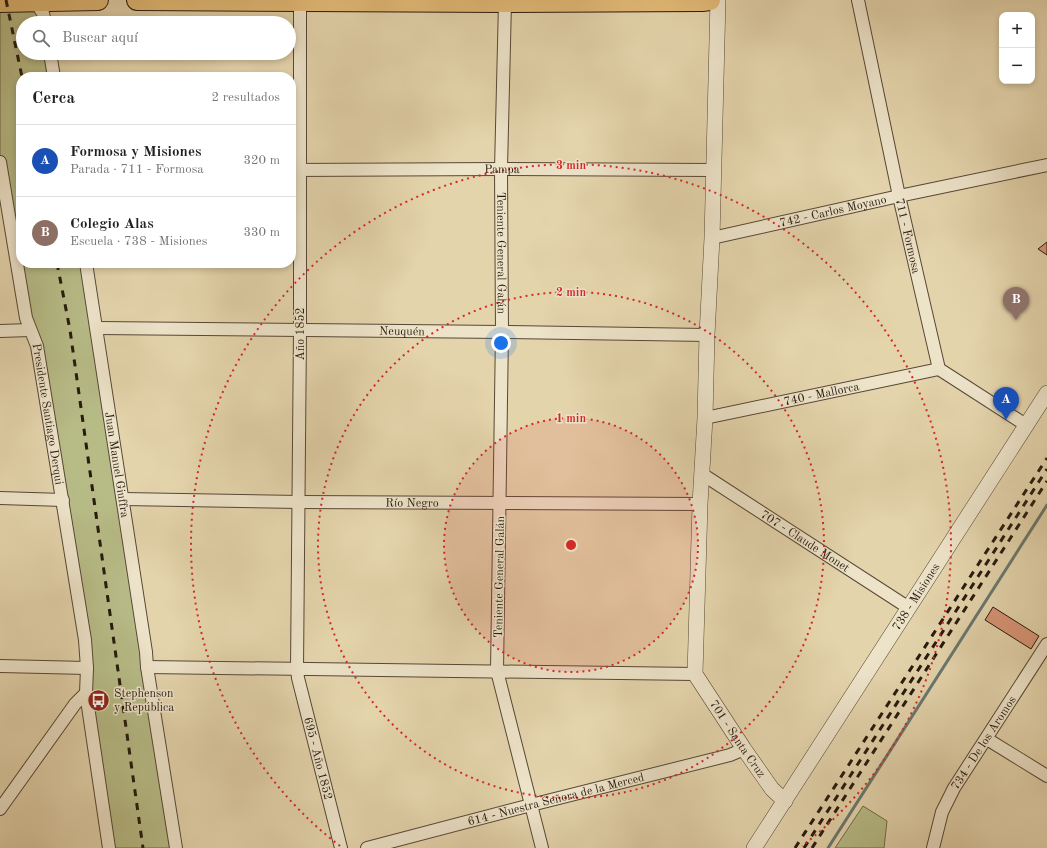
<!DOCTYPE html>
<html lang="es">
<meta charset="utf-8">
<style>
body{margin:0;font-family:"Old Standard TT",serif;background:#f2f2f2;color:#202124}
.controls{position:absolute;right:12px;top:12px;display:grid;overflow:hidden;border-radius:8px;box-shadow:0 2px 6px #0003}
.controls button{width:36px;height:36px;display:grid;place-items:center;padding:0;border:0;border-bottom:1px solid #e0e0e0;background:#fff;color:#202124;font:20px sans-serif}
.you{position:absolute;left:501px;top:343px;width:14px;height:14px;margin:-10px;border:3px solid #fff;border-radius:50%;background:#1a73e8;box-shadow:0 0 0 6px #1a73e833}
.badge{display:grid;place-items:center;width:26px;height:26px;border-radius:50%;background:#0f766e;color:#fff;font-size:13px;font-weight:700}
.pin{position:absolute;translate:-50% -33px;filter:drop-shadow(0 1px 2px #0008)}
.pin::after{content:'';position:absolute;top:21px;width:14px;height:12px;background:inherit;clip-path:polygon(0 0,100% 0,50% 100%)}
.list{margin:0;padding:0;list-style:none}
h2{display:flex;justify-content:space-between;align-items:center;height:52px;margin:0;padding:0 16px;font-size:17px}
h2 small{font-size:13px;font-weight:400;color:#757577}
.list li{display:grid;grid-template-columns:26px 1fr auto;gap:12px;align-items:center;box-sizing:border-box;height:72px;padding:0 16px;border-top:1px solid #e0e0e0}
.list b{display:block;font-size:15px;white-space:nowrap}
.list p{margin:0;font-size:13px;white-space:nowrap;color:#757577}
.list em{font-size:13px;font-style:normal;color:#757577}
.icon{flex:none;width:22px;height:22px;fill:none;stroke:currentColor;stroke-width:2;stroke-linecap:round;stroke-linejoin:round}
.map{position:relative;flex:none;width:1047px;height:848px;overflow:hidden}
.search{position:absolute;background:#fff;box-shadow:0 2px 6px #0003;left:16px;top:16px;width:280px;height:44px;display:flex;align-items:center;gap:10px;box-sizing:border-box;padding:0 14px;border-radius:22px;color:#757577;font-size:15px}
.panel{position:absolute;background:#fff;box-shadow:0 2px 6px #0003;left:16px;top:72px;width:280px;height:196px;border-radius:16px}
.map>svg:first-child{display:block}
</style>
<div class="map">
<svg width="1047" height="848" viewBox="0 0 1047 848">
<rect width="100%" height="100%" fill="#e4d4ac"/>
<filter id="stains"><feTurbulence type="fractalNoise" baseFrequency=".005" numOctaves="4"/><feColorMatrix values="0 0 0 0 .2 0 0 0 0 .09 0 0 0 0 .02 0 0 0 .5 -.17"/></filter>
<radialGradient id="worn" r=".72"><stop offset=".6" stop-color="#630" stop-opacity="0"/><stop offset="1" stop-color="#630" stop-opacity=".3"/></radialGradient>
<!-- grass -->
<path fill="#b7bc87" stroke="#6f6b4a" d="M0,0H34L45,23H23V53H50L54,77H21V263H86L176,848H109L87,668L0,162Z
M863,806L887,821L884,848H835Z"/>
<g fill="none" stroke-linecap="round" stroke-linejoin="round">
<!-- stream -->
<path stroke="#6a786f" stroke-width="3" d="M828,848L1047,505"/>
</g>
<!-- building -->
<path fill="#d89577" stroke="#271a0e" d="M1047,242V255L1038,249Z
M993,607L1039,636L1031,649L985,620Z"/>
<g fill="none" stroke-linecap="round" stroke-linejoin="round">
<defs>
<g id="minor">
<path d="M34,0L43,13L45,23"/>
<path id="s1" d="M300,0V330L297,668L298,678L341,848"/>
<path id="s2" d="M858,0L899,196L939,369L1026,425"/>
<path id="s3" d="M505,2L501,169L502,332L497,671L542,848"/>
<path d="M50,53L54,77"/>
<path id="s4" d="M0,162L26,318L37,346L85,640L87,668L86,693L109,848"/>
<path id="s5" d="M291,170L501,169L713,170"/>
<path id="s6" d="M712,238L899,196L1047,165"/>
<path id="s7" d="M86,263L146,652L147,667L176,848"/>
<path id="s8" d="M97,328L502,332L707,335"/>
<path d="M0,331L30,330"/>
<path id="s9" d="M705,418L939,369"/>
<path id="s10" d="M702,474L909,608"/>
<path d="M0,498L63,500"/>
<path id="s11" d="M123,499L299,502L700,504"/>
<path d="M0,666L87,668"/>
<path d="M147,667L695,674"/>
<path d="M987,739L1047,776"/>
<path d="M0,809L75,704L86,693"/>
<path id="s12" d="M367,848L531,805L730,755L744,749"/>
<path id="s13" d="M933,848L942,812L954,788L1047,644"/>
</g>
<g id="tertiary">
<path id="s14" d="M718,0L712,238L707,335L705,418L700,504L695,674L744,749L772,789L785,801"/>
<path id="s15" d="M754,848L1047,393"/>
</g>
<path id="primary" d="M137,0L505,2L702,1L710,0
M0,2L98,0"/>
</defs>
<!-- minor casing -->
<use href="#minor" stroke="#564836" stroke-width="14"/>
<!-- tertiary casing -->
<use href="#tertiary" stroke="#564836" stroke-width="16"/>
<!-- primary casing -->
<use href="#primary" stroke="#271a0e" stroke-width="22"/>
<!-- minor -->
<use href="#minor" stroke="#ede3c9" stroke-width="12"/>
<!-- tertiary -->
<use href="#tertiary" stroke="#ede3c9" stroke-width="15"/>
<!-- primary -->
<use href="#primary" stroke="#e2ba76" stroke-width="20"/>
<!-- rail -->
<path stroke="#271a0e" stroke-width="3" stroke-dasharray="7 7" stroke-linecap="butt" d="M6,0L22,77
M57,263L70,330L143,848
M795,848L1047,458
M804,848L1047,469
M812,848L1047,481"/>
</g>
<!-- distance rings -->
<circle cx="571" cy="545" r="127" fill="#d62828" fill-opacity=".12"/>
<g fill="none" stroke="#d62828" stroke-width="2" stroke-dasharray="2 4">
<circle cx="571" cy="545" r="127"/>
<circle cx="571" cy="545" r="253"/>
<path d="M340 846A380 380 0 1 1 802 846"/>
</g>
<!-- icons -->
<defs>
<symbol id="bus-disc" viewBox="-11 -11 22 22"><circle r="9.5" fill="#8f2418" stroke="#ede3c9"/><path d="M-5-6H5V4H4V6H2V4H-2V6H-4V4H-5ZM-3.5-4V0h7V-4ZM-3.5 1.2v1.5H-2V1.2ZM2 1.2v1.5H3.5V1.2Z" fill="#fff"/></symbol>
</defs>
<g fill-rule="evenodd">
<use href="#bus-disc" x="86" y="688" width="25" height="25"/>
</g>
<g text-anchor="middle" stroke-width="3" stroke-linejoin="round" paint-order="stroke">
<!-- street labels -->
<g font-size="12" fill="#271a0e" stroke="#ede3c9">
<text dy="4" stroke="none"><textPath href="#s5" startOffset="211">Pampa</textPath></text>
<text dy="4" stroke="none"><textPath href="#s6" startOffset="124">742 - Carlos Moyano</textPath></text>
<text dy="4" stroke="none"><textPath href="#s2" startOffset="241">711 - Formosa</textPath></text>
<text dy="4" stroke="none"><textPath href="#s3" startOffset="251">Teniente General Galán</textPath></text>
<text dy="4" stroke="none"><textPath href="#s8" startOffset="305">Neuquén</textPath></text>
<text transform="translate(300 334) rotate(-90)" y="4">Año 1852</text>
<text dy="4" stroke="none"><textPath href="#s9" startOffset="119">740 - Mallorca</textPath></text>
<text dy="4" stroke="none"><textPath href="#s4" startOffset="257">Presidente Santiago Derqui</textPath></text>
<text dy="4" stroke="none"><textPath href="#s7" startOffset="204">Juan Manuel Giuffra</textPath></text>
<text dy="4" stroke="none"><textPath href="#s11" startOffset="289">Río Negro</textPath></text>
<text dy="4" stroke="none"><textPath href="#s10" startOffset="123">707 - Claude Monet</textPath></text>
<text transform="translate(499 577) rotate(-89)" y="4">Teniente General Galán</text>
<text dy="4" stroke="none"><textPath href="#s15" startOffset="299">738 - Misiones</textPath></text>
<text dy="4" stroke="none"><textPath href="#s14" startOffset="752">701 - Santa Cruz</textPath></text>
<text dy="4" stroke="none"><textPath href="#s13" startOffset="118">734 - De los Aromos</textPath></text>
<text dy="4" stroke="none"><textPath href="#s1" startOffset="761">695 - Año 1852</textPath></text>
<text dy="4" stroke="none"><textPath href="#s12" startOffset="195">614 - Nuestra Señora de la Merced</textPath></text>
</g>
<!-- poi labels -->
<g font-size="12" fill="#271a0e" stroke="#ede3c9" text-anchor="start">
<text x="114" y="697">Stephenson<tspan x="114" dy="14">y República</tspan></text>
</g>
</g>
<circle cx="571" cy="545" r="6" fill="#d62828" stroke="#ede3c9" stroke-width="2"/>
<g font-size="12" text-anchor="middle" font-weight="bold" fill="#d62828" stroke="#ede3c9" stroke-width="3" stroke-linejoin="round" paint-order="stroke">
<text x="571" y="169">3 min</text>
<text x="571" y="296">2 min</text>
<text x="571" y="422">1 min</text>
</g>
<rect width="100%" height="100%" filter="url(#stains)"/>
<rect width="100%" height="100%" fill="url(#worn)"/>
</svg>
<div class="controls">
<button>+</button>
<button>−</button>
</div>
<div class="you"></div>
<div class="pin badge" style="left:1006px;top:420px;background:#1a4fb4">A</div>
<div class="pin badge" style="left:1016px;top:320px;background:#8d6e63">B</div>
<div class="search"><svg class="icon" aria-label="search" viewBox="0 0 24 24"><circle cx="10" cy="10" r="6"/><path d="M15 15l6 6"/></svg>Buscar aquí</div>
<section class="panel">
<h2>Cerca<small>2 resultados</small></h2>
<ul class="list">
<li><span class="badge" style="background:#1a4fb4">A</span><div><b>Formosa y Misiones</b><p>Parada · 711 - Formosa</p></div><em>320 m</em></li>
<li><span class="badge" style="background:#8d6e63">B</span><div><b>Colegio Alas</b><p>Escuela · 738 - Misiones</p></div><em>330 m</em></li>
</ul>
</section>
</div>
